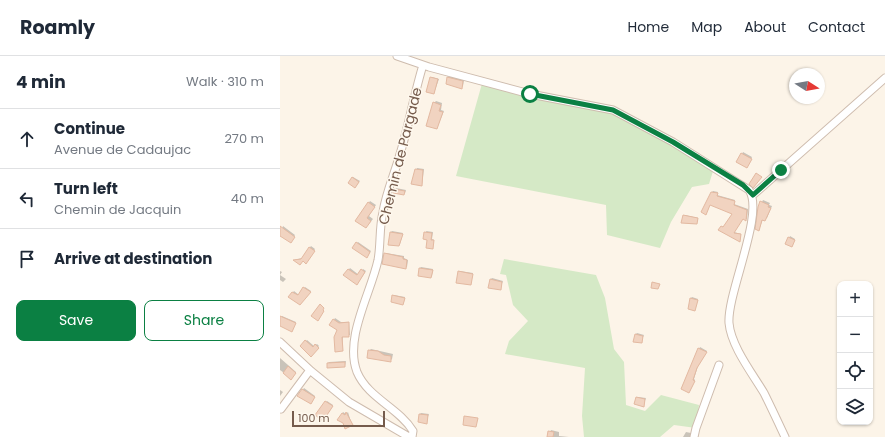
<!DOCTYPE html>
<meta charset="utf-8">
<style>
body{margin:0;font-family:Poppins,sans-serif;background:#f2f2f3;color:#1f2937}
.controls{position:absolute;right:12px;bottom:12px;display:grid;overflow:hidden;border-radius:8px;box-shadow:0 1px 3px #0004}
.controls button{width:36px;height:36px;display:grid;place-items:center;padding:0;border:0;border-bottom:1px solid #e0e1e3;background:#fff;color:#1f2937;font:20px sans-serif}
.compass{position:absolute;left:509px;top:12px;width:36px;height:36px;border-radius:50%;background:#fff;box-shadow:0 1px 3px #0004;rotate:101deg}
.scale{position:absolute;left:12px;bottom:10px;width:93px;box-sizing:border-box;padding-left:4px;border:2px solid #755b4c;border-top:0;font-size:11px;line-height:14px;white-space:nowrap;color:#755b4c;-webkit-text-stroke:3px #fef8ee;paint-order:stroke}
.stop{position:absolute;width:12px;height:12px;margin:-9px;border:3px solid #0b8043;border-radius:50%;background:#fff}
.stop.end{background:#0b8043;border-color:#fff;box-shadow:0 1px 4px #0008}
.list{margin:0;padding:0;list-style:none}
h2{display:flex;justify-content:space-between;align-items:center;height:52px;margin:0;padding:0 16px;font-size:17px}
h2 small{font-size:13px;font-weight:400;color:#747a83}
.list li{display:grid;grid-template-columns:26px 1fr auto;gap:12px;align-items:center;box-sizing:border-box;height:60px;padding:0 16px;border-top:1px solid #e0e1e3}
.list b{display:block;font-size:15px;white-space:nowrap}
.list p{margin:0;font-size:13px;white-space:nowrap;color:#747a83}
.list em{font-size:13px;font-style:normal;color:#747a83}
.actions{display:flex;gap:8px;padding:12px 16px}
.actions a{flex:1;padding:9px 0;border:1px solid #0b8043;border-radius:8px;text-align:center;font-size:14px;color:#0b8043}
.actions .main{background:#0b8043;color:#fff}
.icon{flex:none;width:22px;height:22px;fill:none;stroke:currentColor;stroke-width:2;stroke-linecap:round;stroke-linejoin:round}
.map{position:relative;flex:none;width:605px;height:381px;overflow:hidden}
header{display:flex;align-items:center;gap:24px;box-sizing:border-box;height:56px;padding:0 20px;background:#fff;border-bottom:1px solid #e0e1e3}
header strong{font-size:19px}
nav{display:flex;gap:22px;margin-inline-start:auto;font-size:14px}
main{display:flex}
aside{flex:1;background:#fff}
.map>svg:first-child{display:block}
</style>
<header>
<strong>Roamly</strong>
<nav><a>Home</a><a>Map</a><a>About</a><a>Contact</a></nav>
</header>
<main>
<aside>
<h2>4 min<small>Walk · 310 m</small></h2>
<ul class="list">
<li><svg class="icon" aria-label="ahead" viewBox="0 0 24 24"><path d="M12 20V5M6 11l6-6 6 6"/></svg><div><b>Continue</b><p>Avenue de Cadaujac</p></div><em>270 m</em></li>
<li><svg class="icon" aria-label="left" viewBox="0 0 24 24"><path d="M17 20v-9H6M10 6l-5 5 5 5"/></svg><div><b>Turn left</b><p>Chemin de Jacquin</p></div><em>40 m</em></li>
<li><svg class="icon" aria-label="arrive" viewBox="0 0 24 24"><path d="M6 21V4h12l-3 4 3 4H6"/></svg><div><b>Arrive at destination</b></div></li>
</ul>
<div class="actions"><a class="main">Save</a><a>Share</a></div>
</aside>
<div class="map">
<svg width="605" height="381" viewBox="0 0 605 381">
<rect width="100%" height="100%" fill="#fcf4e8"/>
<!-- green -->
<path fill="#d5e9c6" d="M203,24L340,60L434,112L429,128L412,131L391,166L380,192L327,179L326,149L176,120Z
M224,203L316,219L325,242L334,293L344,306L346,349L365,355L381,339L419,349L416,372L394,369L380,381H304L302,360L305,312L225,298L229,285L248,265L233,249L226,219L220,218Z"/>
<!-- shadow -->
<path fill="#0003" d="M169,20L184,24L183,30L182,31L168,22Z
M152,21L159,23L154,37L151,22Z
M156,45L162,47L161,54L164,55L157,72L154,47Z
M463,96L472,101L468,109L462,98Z
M137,112L144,113L142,129L132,127Z
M73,121L80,125L76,130L72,122Z
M116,132L126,134L125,137L114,136Z
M433,135L438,136L437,139L455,144L454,148L468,153L467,163L463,162L454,176L461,178L460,185L440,174L443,170L445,171L453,158L432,136Z
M483,144L490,147L489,149L492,150L487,162L483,163L479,174V152Z
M90,145L96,149L89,160L93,163L88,169L77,165Z
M405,159L418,162L417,166L413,168L402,166Z
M3,170L15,179L12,184L0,179Z
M112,175L123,177L120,188L111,176Z
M146,175L153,176L152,183L154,184L152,192Z
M510,180L515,183L512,190L507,187Z
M78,186L91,195L88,200L77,187Z
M31,190L35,193L27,205L14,204L22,202Z
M106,197L124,200V202L128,204L127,211L125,212L105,198Z
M141,211L153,213L152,220L151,221L140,212Z
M70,212L79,219L83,213L86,215L78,227L65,219Z
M0,215L2,216L0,219L6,223L3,226L0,224Z
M180,215L193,217L191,228L179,216Z
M212,222L223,225L220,233L210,224Z
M25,231L31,235L21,247L10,240L14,235L19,239Z
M114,239L125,241L124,246L123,248L113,240Z
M412,241L418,243L415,253L411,242Z
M2,260L16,266L12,275L0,269Z
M55,262L61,266H69L70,279L63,280L62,294L59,274L51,269Z
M357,277L364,279L361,286L356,278Z
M27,284L34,290L37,288L39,290L31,299L21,290Z
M420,291L427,295L418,310L414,323L415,324L410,335L402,332Z
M91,293L113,298L112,303L110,305L89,295Z
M0,302L16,316L11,322L0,314Z
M66,305L65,310L48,307L49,306Z
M24,332L35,340L32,345L19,340Z
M0,334L3,336L0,340Z
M358,341L366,342L363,350L357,342Z
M47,345L53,349L44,363L46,346Z
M63,356L66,358L68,356L72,369L62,358Z
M141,357L149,358L146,366L140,358Z
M271,374L279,376V380L289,381H263H268Z
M406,376L411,377V381H403Z"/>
<!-- building -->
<path fill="#f1d3c0" stroke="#e3b9a1" d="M150,21L158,23L154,38L146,36Z
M167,21L183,25L182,33L166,28Z
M153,46L161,49L159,55L163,56L157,73L146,70Z
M461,97L472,103L467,112L456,106Z
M135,113L143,114L142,130L131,128Z
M476,117L482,121L473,132L469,128Z
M72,121L79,126L75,132L68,127Z
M114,133L125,135L124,139L113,137Z
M431,136L438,137L437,140L455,145L454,149L467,154L466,165L463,163L454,177L461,178L460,186L438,174L441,170L443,171L452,158L430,149L426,159L421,156Z
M480,145L489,149L488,151L491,152L485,165L482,164L479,175L475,173L478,151Z
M88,146L95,151L87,162L91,165L86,172L75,165Z
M403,159L418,162L417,168L401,167Z
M0,170L15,181L11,187L0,180Z
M110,176L123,178L119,190L108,189Z
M144,176L152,177L151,184H154L153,193L146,192L147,184L143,183Z
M508,181L515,184L512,191L505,188Z
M76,186L90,196L87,202L72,192Z
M29,191L35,195L26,208L23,205L20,209L13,204L21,203Z
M104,197L123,201V203L127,204L126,213L102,208Z
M139,212L153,214L151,222L138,220Z
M68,213L77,219L81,213L85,216L77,229L63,219Z
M178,215L193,218L191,229L176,227Z
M210,223L222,226L221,234L208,232Z
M372,226L380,228L378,233L371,232Z
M23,231L31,236L20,249L8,241L12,236L18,239Z
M112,239L125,242L123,249L111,246Z
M410,242L418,244L415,255L408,253Z
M40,248L44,252L43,254L44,255L38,265L31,260Z
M0,260L16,267L12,276L0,270Z
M53,263L59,267L69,266V281H62L63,295L55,296L54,281L57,274L49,269Z
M355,278L363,280L362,287L353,286Z
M25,284L33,291L35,288L39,292L31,301L20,290Z
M418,292L427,296L417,312L413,324L415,325L409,337L401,333Z
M88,294L98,295L104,299L111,300V306L87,302Z
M65,306V311L47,312V307Z
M8,310L16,317L11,324L3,317Z
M22,333L35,341L31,348L17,340Z
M356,341L365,343L364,351L354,348Z
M45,345L53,350L43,365L35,359Z
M66,356L73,369L65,373L63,367L57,364L62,357L65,359Z
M139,358L148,359L147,368L138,366Z
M184,360L198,362L196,371L183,369Z
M268,375L274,376L273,381H267Z"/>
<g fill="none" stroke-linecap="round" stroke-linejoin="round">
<defs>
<path id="minor" d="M117,0L149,11L250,38L333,54L393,86L469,134C485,157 447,237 449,267C451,290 472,317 484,337C491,351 498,366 505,381
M473,139L605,22
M0,286L31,315L69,346L129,381
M1,353L30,314
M132,381L133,375C119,352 88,342 77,316C64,282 91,237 98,204C101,188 99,172 103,156C106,136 115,117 120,98C129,69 134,38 143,9
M414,381L416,372L439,309"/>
</defs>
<!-- minor casing -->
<use href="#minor" stroke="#cebcae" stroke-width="9"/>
<!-- minor -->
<use href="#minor" stroke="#fff" stroke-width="7"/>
</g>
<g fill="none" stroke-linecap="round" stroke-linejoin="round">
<!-- route -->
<path stroke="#0b8043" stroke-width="5" d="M250,38L333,54L393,86L463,129L473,139L501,114"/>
</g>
<g text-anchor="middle" stroke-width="3" stroke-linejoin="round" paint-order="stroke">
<!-- street labels -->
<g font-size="14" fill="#755b4c" stroke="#fef8ee">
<text transform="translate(120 100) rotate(-76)" y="5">Chemin de Pargade</text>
</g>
</g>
</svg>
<div class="controls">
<button>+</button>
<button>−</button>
<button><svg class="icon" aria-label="locate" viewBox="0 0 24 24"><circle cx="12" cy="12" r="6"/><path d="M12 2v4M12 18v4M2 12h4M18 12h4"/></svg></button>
<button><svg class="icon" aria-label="layers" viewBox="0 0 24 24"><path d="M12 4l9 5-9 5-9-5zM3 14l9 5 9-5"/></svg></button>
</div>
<svg class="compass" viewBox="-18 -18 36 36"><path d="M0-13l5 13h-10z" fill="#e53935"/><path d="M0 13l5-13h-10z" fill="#747a83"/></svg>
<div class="scale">100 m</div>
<div class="stop" style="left:250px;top:38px"></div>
<div class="stop end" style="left:501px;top:114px"></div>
</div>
</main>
